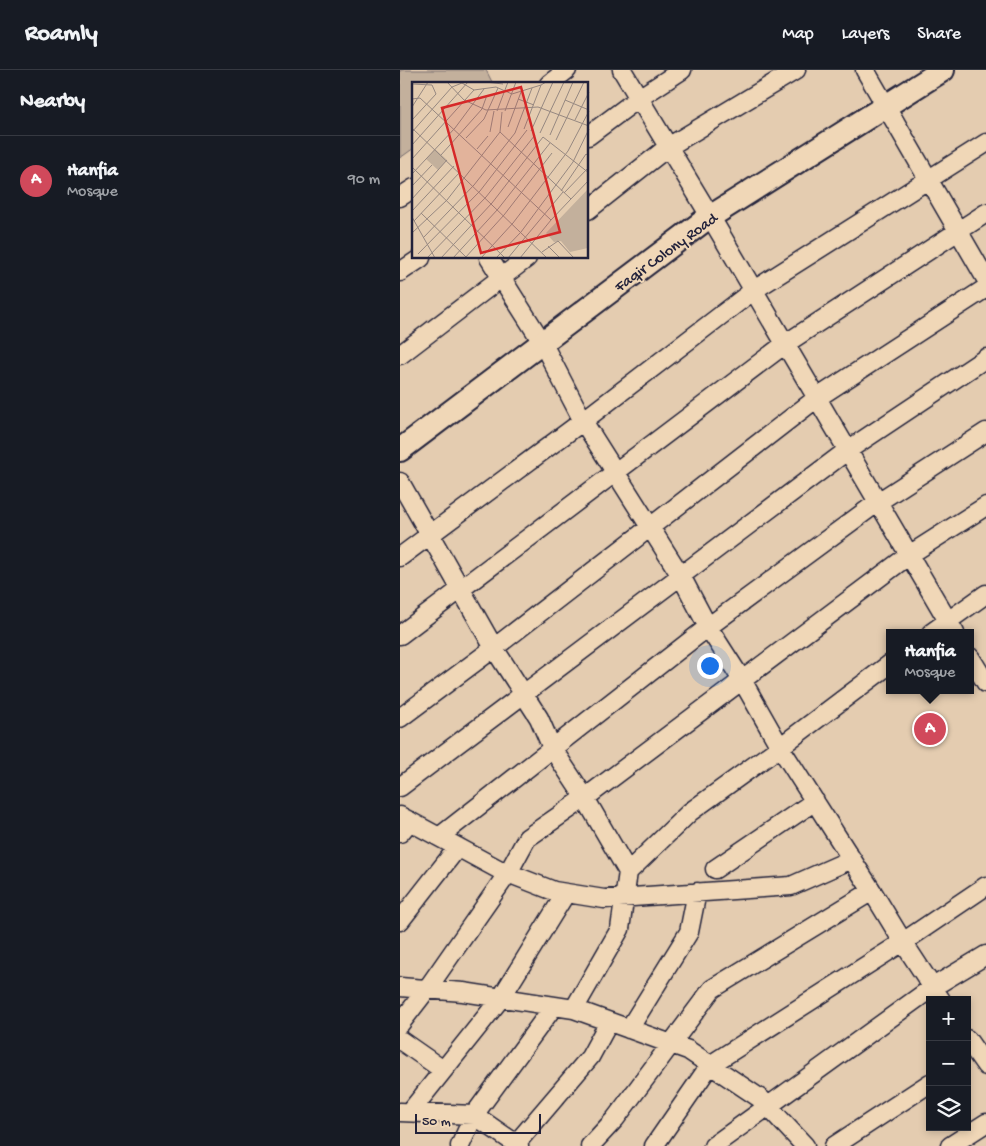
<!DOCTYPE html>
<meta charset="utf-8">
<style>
body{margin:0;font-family:"Gochi Hand",sans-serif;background:#20242c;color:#f1f3f6}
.controls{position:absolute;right:15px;bottom:15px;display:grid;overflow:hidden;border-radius:0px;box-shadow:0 2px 8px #0003}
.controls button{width:45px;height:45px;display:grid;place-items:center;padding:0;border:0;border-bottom:1px solid #363941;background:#171b24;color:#f1f3f6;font:25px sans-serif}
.scale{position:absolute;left:15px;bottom:12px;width:126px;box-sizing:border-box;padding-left:5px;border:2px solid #22223b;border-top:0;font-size:14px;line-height:18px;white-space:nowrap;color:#22223b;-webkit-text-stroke:4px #f0d7b7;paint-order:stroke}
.you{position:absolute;left:309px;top:595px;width:18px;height:18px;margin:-12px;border:4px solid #fff;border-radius:50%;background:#1a73e8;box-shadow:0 0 0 8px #1a73e833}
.badge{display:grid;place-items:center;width:32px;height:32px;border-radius:50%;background:#d1495b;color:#fff;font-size:16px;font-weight:700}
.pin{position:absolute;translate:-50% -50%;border:2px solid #fff;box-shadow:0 1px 5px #0006}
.popup{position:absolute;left:486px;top:559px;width:88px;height:65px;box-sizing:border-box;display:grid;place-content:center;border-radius:0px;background:#171b24;filter:drop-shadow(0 1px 4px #0005);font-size:16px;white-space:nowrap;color:#9ea1a6}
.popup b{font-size:19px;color:#f1f3f6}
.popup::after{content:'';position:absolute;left:50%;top:100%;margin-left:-10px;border:10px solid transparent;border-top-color:#171b24}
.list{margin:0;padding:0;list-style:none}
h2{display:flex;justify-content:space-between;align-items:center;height:65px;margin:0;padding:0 20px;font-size:21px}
h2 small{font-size:16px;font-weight:400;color:#9ea1a6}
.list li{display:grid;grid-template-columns:32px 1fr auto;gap:15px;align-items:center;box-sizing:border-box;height:90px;padding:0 20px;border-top:1px solid #363941}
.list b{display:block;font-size:19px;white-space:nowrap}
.list p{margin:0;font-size:16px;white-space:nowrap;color:#9ea1a6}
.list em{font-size:16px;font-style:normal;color:#9ea1a6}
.icon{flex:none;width:28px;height:28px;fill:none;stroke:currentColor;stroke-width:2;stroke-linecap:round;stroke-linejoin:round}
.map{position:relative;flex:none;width:586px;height:1076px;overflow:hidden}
header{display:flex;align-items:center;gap:30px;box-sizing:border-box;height:70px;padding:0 25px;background:#171b24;border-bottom:1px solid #363941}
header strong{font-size:24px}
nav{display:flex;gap:28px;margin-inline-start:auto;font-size:18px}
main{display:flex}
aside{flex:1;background:#171b24}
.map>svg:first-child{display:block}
</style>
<header>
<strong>Roamly</strong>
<nav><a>Map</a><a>Layers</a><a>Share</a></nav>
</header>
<main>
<aside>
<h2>Nearby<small></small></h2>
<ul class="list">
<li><span class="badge">A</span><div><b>Hanfia</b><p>Mosque</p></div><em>90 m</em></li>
</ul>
</aside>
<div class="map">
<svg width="586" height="1076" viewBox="0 0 586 1076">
<rect width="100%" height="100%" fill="#e4ccb0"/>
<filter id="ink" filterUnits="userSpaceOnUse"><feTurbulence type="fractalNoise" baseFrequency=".02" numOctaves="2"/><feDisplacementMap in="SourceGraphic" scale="10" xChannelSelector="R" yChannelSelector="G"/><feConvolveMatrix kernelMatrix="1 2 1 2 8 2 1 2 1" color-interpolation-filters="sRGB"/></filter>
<g filter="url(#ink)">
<!-- green -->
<path fill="#c3b09c" stroke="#72696c" d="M0,0H86L93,14H14V78L0,88Z"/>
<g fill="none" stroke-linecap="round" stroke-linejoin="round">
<defs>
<path id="minor" d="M222,0L310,146L555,563
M465,0L586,209
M149,14L167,0
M188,66L239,28L282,0
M0,127L14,118
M188,140L268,77L396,0
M89,188L142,272L183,351L281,506L308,557L342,610L380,677L472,821L503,872L541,930
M0,202L21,188
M0,285L127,188
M0,412L94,578L139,648L152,678L185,728L228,802L220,859L174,939
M0,487L183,351L354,220L586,73
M531,563L586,524
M0,565L385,274L586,143
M570,587L586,613
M0,648L94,578L417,328L586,218
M0,717L448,380L586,288
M0,746L100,800L154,821L204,829L391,816L452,789
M0,763L10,751
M39,767L308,557L478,432L586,362
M315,799L415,731
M228,802L290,742L380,677L490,594
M0,851L58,777
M0,917L63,922L174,939L288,980L361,1029L405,1076
M0,954L27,919L108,803L127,768L185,728L509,485L586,436
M229,959L289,862L297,822
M567,969L586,996
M0,970L43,1000
M0,1042L74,1045L119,1076
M10,1042L101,928L166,823
M60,1076L74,1045L154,936
M114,1076L190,987L209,952
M190,1076L215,1049L312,919L472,821
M254,1076L310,995L503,872L586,816
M313,1076L533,917L586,885
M434,1076L530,1013
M550,1076L586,1053"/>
<path id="major" d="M0,380L305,150L543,0"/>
</defs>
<!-- minor casing -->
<use href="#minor" stroke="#22223b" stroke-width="21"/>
<!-- major casing -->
<use href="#major" stroke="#22223b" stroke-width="26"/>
<!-- minor -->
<use href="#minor" stroke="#f0d7b7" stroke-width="18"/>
<!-- major -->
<use href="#major" stroke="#f0d7b7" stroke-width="22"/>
</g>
</g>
<g text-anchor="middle" stroke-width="4" stroke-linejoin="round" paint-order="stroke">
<!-- street labels -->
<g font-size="16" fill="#22223b" stroke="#f0d7b7">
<text transform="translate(265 181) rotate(-36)" y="6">Faqir Colony Road</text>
</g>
</g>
<!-- overview -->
<g transform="translate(12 12)">
<rect width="176" height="176" fill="#e4ccb0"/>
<path d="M23,67L35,78L26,88L14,77ZM176,107V166L158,170L149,159L142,160L134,151Z" fill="#c3b09c"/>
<path fill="none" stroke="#968881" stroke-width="1" d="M35,0L52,18L74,28L126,25L177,44M73,0L91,2M0,2L20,3L24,12L0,38M0,17L8,16L139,138L177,98M106,17L122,23M153,18L177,28M0,25L16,0M85,29L96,0M93,29L104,0M90,30L88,50L159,117M163,38L177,10M96,45L109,10M0,46L135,176M112,47L129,3L134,0M119,49L141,0M0,50L40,5L50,1L62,8L84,5L100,12L129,3M78,50L82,29M128,51L152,0M138,53L161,0M54,56L72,37L86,6M144,58L172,0M0,63L56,0M65,67L76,54M29,73L70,27L75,13M0,77L62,8M0,85L93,176M0,92L43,46L72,7M0,104L20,83M149,109L174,72L177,74M152,111L177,85M0,117L35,78M0,129L42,84M9,131L55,176M0,135L23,176M2,139L48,90M0,151L35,118L88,50M11,156L62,103L103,51L120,6M136,164L148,176M130,170L146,159L162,176M6,172L68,109L115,48M15,176L74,115L123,53M29,176L80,121L131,55L177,91M41,176L86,127L138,61M53,176L92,133L140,71M69,176L101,141L156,69L177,29M84,176L109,150L161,80L177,47M96,176L151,110M108,176L139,138"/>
<path fill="#d62828" fill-opacity="0.15" stroke="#d62828" stroke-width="2.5" d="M109,5L148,150L69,171L30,26Z"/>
<rect width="176" height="176" fill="none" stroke="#22223b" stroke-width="2.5"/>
</g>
</svg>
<div class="controls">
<button>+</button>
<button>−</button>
<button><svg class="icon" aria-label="layers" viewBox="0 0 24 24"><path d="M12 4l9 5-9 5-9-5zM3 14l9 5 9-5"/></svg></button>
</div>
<div class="scale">50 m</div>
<div class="you"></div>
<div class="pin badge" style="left:530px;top:659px">A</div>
<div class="popup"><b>Hanfia</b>Mosque</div>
</div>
</main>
